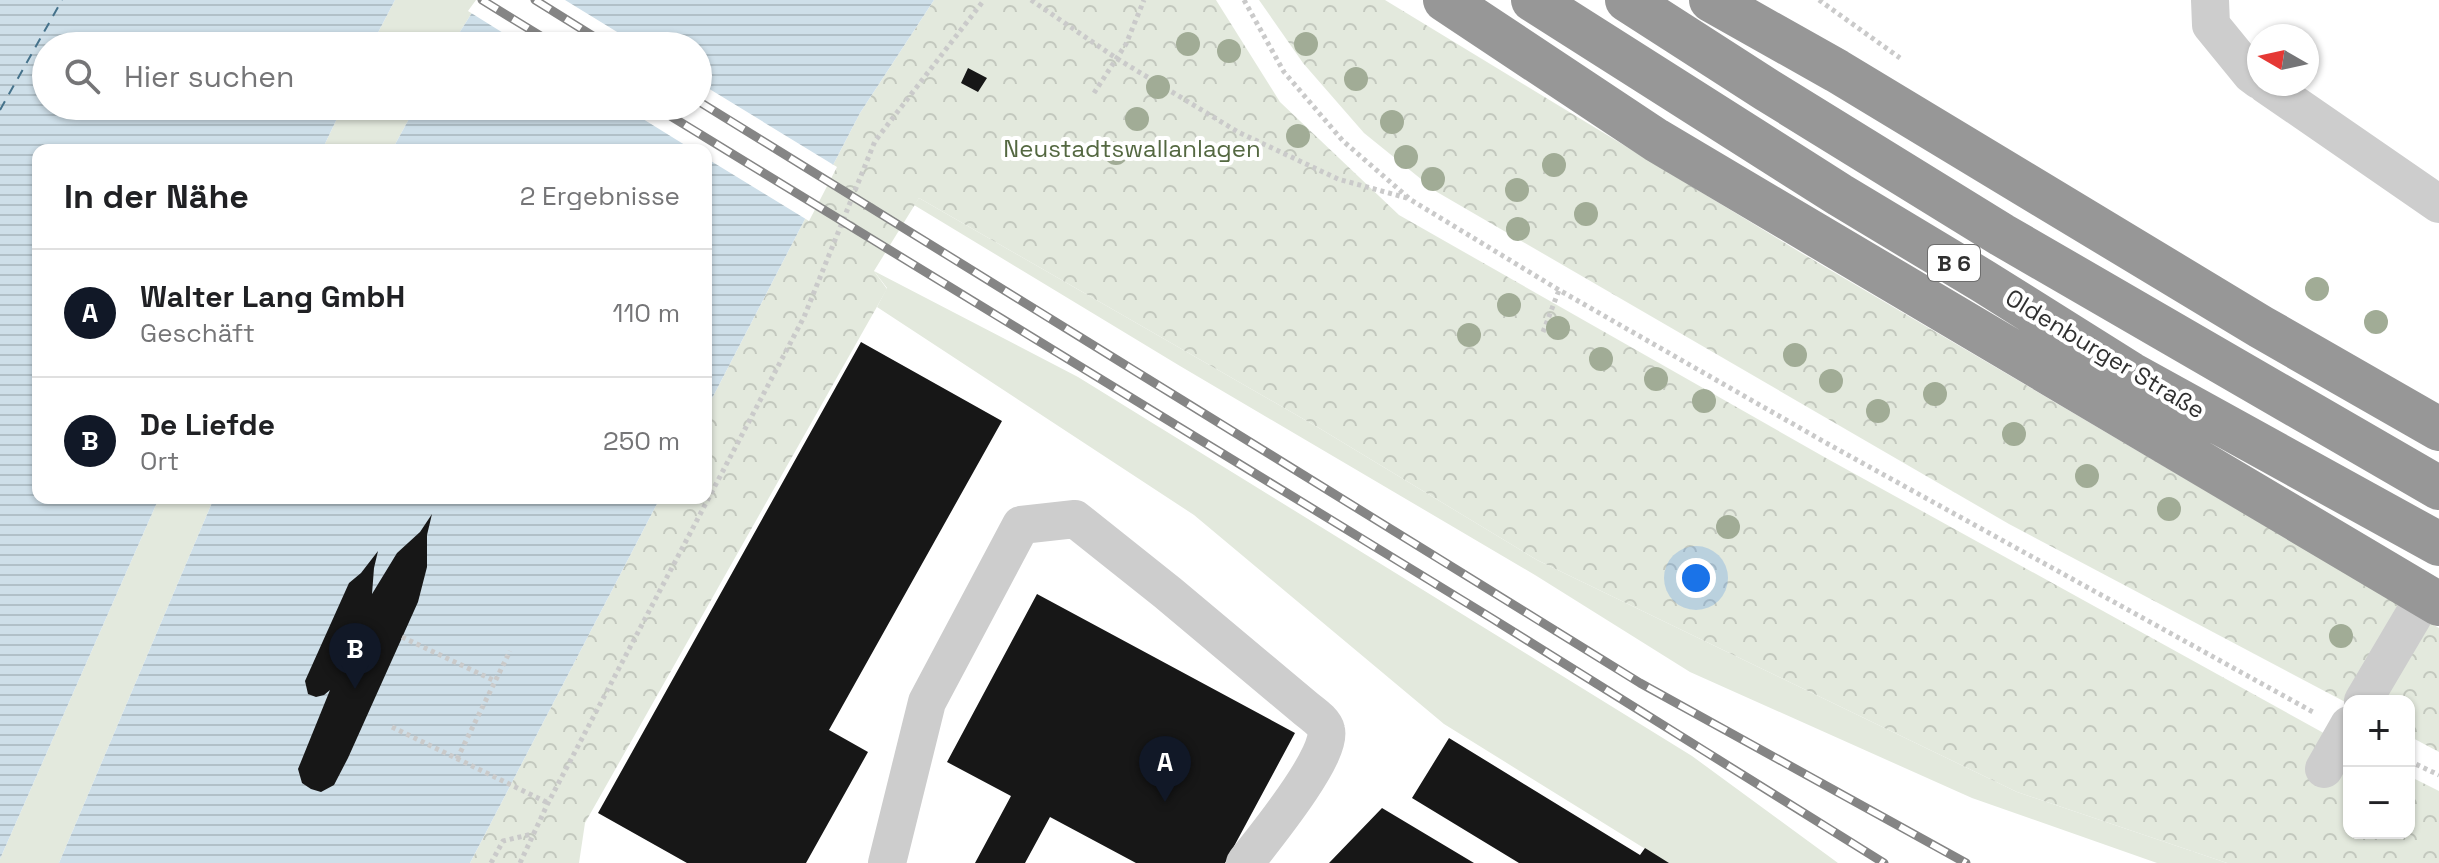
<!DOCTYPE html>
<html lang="de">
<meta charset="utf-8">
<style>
body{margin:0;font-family:"Space Grotesk",sans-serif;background:#f2f2f2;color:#202124}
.controls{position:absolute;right:24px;bottom:24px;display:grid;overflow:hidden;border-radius:16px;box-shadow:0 2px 6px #0004}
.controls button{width:72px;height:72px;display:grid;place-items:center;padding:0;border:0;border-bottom:2px solid #e0e0e0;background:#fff;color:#202124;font:40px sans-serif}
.compass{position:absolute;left:2247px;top:24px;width:72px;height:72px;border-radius:50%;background:#fff;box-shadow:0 2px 6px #0004;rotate:279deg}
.you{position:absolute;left:1696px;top:578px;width:28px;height:28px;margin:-20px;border:6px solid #fff;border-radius:50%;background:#1a73e8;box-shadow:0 0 0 12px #1a73e833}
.badge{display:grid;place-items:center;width:52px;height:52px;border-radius:50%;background:#111827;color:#fff;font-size:26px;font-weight:700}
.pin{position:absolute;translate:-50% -66px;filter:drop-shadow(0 2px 4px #0008)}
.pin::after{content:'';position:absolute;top:42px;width:28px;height:24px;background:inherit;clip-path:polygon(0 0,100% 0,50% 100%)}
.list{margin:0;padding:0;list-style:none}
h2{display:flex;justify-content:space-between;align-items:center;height:104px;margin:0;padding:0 32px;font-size:34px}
h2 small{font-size:26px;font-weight:400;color:#757577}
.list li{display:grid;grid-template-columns:52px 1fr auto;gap:24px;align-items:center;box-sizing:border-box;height:128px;padding:0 32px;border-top:2px solid #e0e0e0}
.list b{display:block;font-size:30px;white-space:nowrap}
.list p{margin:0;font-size:26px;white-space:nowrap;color:#757577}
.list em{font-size:26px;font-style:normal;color:#757577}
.icon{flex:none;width:44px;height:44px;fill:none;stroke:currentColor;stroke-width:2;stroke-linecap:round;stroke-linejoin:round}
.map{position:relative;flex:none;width:2439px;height:863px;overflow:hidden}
.search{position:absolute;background:#fff;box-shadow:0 2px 6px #0004;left:32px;top:32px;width:680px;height:88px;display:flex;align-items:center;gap:20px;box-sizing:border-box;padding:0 28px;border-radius:44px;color:#757577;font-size:30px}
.panel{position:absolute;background:#fff;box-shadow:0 2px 6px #0004;left:32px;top:144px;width:680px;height:360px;border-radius:16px}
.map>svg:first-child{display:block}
</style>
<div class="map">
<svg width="2439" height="863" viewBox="0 0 2439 863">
<defs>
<pattern id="forest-crowns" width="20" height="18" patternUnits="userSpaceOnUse" patternTransform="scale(2)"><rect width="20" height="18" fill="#e3e9dd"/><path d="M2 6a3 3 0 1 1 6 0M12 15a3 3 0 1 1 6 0" fill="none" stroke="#c3c8be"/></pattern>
<pattern id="water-rules" width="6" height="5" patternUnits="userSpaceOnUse" patternTransform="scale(2)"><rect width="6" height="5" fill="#cedfe9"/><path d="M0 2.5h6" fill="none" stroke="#b1c0c8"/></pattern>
</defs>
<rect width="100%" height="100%" fill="#fff"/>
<!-- grass -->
<path fill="#e3e9dd" d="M395,0H480L451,46H371Z
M343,106H416L392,150H322Z
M919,198L1319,428L1537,560L2017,792L2227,863H2157L1972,798L1690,672L1535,575L1180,366L914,205Z
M874,271L1078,377L1692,756L1838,863H1668L1444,724L1194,515L877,307L887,288Z
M159,498H214L59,863H0V859Z"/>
<!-- forest -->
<path fill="url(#forest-crowns)" d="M934,0H1216L1280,102L1399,215L1826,458L2349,747V833H2409V776L2439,791V863H2227L2017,792L1537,560L1319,428L919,198L874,271L887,289L585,823L579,863H470L660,498H706V410L860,113Z
M1259,0H1385L1803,254L2439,628V752L2409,736V701H2349V704L2009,524L1437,192L1364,133L1303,63Z"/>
<!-- water -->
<path fill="url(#water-rules)" d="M0,0H395L371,46H46V106H343L322,150H38V498H159L0,859Z
M480,0H934L860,113L706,410V150H392L416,106H698V46H451Z
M214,498H660L470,863H59Z"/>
<!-- pier -->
<path fill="#fff" d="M476,0H565L640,46H524L468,11Z
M698,82L837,167L809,221L706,158V150H693L622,106H698Z"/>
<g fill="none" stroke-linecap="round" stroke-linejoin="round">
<!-- ferry -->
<path stroke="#45728b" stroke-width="2" stroke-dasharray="10 8" stroke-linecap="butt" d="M0,110L62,0"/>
</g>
<!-- building -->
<path fill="#171717" d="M968,68L987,78L978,92L961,83Z
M861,342L1002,421L829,730L868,752L806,863H687L598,813Z
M432,514L427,535V567L418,602L348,758L334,785L321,792L311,789L302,783L298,769L330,690L324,695L316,697L308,694L305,681L349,583L361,573L378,551L374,568L372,594L397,553L420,532Z
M1037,594L1295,733L1225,863H1136L1050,817L1025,863H975L1011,796L947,762Z
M1449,738L1640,855L1645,848L1669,863H1519L1412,798Z
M1382,808L1474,863H1329Z"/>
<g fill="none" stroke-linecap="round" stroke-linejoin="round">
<!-- path -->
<path stroke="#cacaca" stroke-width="5" stroke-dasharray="4 4" stroke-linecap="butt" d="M1031,0L1116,58L1238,132L1338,179L1407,198
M1244,0L1284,72L1343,141L1411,200L1559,290L1828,444L2313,712
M1819,0L1900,58
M1094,93L1126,44L1144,0
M1543,332L1559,290
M402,637L495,681
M392,727L548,803
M457,759L510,651
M2409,761L2439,775
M491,863L503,841L532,834
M520,863L548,803L804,317L875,141L984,0"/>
<!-- minor -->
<path stroke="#cdcdcd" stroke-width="38" d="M2210,0L2211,25L2251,74L2259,80
M2265,84L2439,204
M2363,701L2425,596
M2324,769L2349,725
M887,863L927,702L1021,525L1075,519L1168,593L1304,707C1311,713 1324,721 1326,730C1333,755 1262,841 1245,863"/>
<!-- highway -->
<path stroke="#979797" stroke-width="44" d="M1445,0L1656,140L2439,604
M1533,0L1840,195L1983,281L2131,374L2439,544
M1627,0L1767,90L2002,235L2439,488
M1711,0L1837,71L2261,327L2439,429"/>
<defs>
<path id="rail" d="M482,0L557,46
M535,0L609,46
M698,101L1640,683L1966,863
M654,106L1493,619L1884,863"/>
</defs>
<!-- rail casing -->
<use href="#rail" stroke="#858585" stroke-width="9"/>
<!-- rail -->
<use href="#rail" stroke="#fff" stroke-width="6" stroke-dasharray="18" stroke-linecap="butt"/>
</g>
<!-- trees -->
<g fill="#a1ac96">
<circle cx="1188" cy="44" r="12"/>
<circle cx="1306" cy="44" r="12"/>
<circle cx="1229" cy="51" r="12"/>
<circle cx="1356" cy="79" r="12"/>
<circle cx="1158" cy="87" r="12"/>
<circle cx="1137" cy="119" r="12"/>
<circle cx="1392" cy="122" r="12"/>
<circle cx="1298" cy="136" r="12"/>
<circle cx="1116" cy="153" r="12"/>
<circle cx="1406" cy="157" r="12"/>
<circle cx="1554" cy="165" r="12"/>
<circle cx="1433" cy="179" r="12"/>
<circle cx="1517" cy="190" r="12"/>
<circle cx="1586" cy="214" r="12"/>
<circle cx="1518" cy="229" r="12"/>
<circle cx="2317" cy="289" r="12"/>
<circle cx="1509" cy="305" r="12"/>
<circle cx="2376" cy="322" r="12"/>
<circle cx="1558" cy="328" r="12"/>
<circle cx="1469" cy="335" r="12"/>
<circle cx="1795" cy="355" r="12"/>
<circle cx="1601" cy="359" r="12"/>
<circle cx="1656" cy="379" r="12"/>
<circle cx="1831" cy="381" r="12"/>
<circle cx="1935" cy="394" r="12"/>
<circle cx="1704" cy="401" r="12"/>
<circle cx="1878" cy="411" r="12"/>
<circle cx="2014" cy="434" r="12"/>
<circle cx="2087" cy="476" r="12"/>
<circle cx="2169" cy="509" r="12"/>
<circle cx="1728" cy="527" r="12"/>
<circle cx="2341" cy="636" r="12"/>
</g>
<g text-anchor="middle" stroke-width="8" stroke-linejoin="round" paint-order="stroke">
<!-- shield labels -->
<rect fill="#fff" stroke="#6e6e6e" stroke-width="2" x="1928" y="245" width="52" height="36" rx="6"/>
<g font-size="22" font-weight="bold" fill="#303030">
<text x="1954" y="271">B 6</text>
</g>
<!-- park labels -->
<g font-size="24" fill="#546841" stroke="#fff">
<text x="1132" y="157">Neustadtswallanlagen</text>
</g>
<!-- street labels -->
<g font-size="24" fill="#303030" stroke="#fff">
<text transform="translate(2105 354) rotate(31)" y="8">Oldenburger Straße</text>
</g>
</g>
</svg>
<div class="controls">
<button>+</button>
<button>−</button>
</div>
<svg class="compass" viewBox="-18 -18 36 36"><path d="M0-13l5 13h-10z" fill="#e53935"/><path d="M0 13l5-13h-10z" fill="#757577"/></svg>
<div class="you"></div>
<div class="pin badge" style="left:1165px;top:802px">A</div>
<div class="pin badge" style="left:355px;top:689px">B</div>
<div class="search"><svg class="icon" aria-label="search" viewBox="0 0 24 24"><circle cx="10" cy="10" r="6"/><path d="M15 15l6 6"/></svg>Hier suchen</div>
<section class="panel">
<h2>In der Nähe<small>2 Ergebnisse</small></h2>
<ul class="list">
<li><span class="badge">A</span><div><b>Walter Lang GmbH</b><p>Geschäft</p></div><em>110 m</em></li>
<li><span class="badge">B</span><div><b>De Liefde</b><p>Ort</p></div><em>250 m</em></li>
</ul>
</section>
</div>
